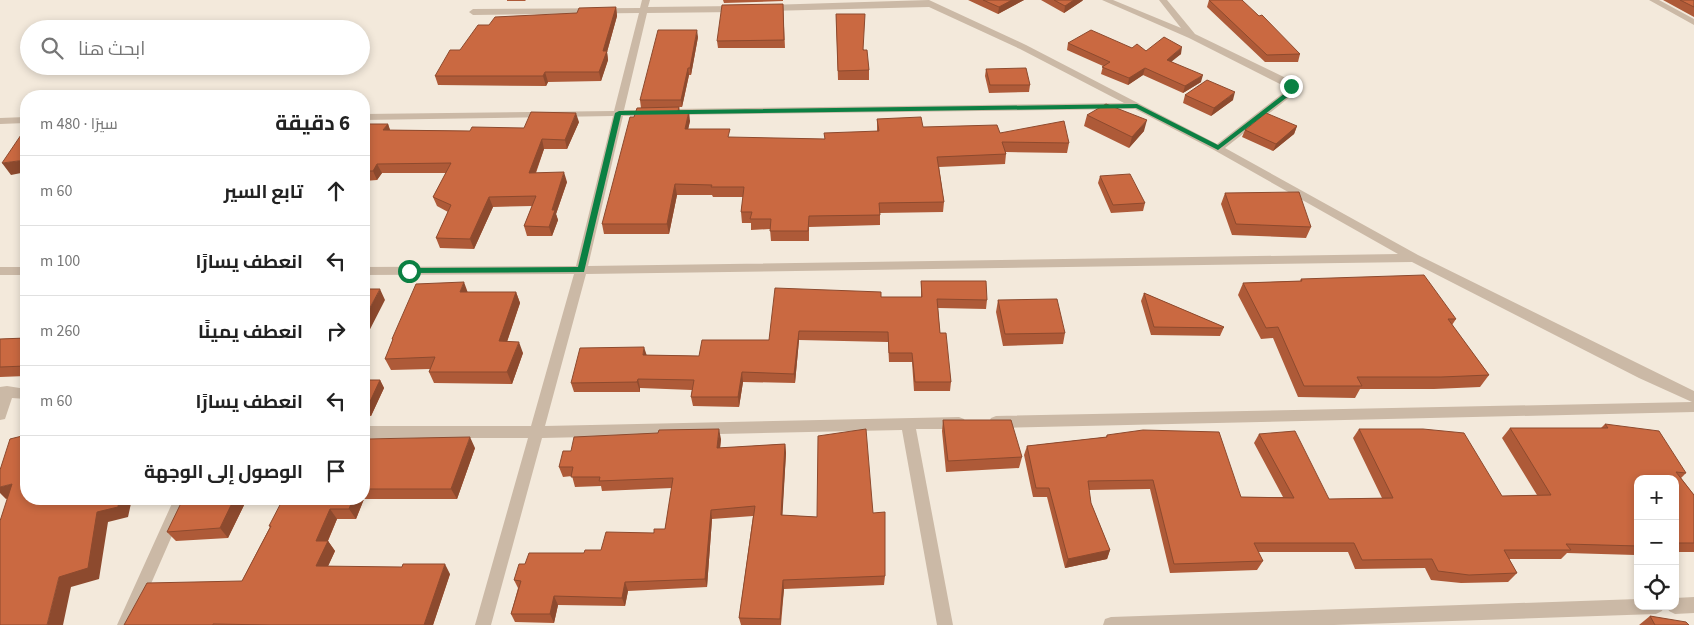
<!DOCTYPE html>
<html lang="ar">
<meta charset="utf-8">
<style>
body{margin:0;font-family:"Source Sans 3",Cairo,sans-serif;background:#f2f2f2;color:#222;direction:rtl}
.controls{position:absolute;right:15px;bottom:15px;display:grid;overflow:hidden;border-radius:10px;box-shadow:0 2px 8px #0003}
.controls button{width:45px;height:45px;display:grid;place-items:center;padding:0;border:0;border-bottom:1px solid #e0e0e0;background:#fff;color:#222;font:25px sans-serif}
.stop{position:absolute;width:15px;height:15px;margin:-11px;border:4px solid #0b8043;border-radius:50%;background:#fff}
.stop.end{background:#0b8043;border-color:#fff;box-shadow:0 1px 5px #0008}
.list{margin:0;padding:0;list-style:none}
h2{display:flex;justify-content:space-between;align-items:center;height:65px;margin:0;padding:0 20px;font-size:21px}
h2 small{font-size:16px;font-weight:400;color:#767676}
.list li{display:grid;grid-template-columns:32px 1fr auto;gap:15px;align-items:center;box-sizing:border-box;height:70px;padding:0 20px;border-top:1px solid #e0e0e0}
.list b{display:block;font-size:19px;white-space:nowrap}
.list em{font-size:16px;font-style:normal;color:#767676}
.icon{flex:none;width:28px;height:28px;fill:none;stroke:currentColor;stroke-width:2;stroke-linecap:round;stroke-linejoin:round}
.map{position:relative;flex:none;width:1694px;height:625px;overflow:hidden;direction:ltr}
.search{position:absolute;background:#fff;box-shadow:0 2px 8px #0003;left:20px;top:20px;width:350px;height:55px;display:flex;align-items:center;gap:12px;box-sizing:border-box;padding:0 18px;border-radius:28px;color:#767676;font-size:19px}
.panel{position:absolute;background:#fff;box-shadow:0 2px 8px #0003;left:20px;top:90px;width:350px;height:415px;border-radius:20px;direction:rtl}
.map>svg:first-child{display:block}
</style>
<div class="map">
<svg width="1694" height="625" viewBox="0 0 1694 625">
<rect width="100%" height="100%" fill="#f3e9db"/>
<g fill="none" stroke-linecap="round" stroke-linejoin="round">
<!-- street -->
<path fill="#cbb9a6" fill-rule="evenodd" d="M642,0H650L648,7L738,6L742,9L738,12L647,13L624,110H651L656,113L651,116H623L588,266L1398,254L1214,150L1135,109L674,115L669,112L674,109L1124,103L1020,49L929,7L768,11L764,8L768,5L929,0L1026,45L1217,144L1287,90L1286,87L1189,38L1102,0H1113L1181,28L1159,0H1167L1195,34L1290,80L1296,86L1295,93L1225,148L1418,255L1694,391V412L996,428L991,426L989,422L991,418L996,416L1692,402L1639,378L1412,262L586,274L545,426L959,417L964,419L966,423L964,427L959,429H916L953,625H937L902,430L542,438L491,625H475L528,438H364V426H531L574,274L364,275V267L576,266L613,116L364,120V114L614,111L639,13L473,15L469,12L473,9L640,8Z
M1649,0H1659L1694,19V25Z
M26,117V123L0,124V118Z
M0,267H26V275H0Z
M7,386L26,389V399L12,398L5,419L0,420V387Z
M174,499H188L133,625H117Z
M1694,597V613L1675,614L1669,611L1667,606H1675V598Z
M1638,599V606H1664L1662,611L1656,614L1334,625H1103L1105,619L1111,617Z"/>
</g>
<!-- wall -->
<path fill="#ae5a38" d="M507,0H526L525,1H507Z
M723,0H783V1L724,3Z
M968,0H1024L998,14Z
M1041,0H1083L1082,1L1064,13Z
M1209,0L1300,54L1298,62H1265L1207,7Z
M1663,0H1694V17Z
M783,4L785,48H718L717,41Z
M616,7L617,16L607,52L608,60L601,81L548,82L546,86L438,85L435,76L460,50L489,25L577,13Z
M836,14L864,50L869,70V80H838Z
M698,37L691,75H689L682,107H679L680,111L690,121L688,129L731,138L824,139L877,131V119L923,127L1000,133L1069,143L1067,153L1006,152V154L1005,164L939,167L944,202L943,212L880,213V225L809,227V241H771L770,229L751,230V223H742L741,212L743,197H713L712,195H677L669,234H604L602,224L634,117L641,108L640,100Z
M1068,43L1132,48L1146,51L1181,54L1171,61L1201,82L1183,93L1143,75L1128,85L1101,74L1103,66L1067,50Z
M986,69L1030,85L1029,92L989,93L985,76Z
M1185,95L1233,100L1211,116L1183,103Z
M1087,115L1144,131L1129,148L1084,126Z
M579,122L567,149H544L536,173L567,182L556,214L558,220L552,236H527L524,226L532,206L493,207L474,249L440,248L436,238L448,212L437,206L433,197L446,173H382L377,180L364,181V124H388L390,130L470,131L524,128Z
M1297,126L1294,134L1273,151L1242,137L1245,130Z
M1100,176L1145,203L1143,211L1111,213L1098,183Z
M1225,193L1311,227L1306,238L1232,235L1221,204Z
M1301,279L1456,319L1452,325L1489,375L1480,387L1434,389H1360L1355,398L1298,397L1273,338L1261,339L1238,295L1243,283L1300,281Z
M921,281L987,300L986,309L938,308L940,333L951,382L950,391H914L912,362H889L888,342L799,340L795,383L743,382L739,407L693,406L691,397L692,390L640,388V392H574L571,383L646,355L699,356L769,340L881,297H921Z
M468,292H516L520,303L507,342L523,353L512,384L434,383L429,372L430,369L391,370L385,359L393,340L392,339Z
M1144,293L1224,327L1220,336L1151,335L1141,301Z
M998,300L1065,333L1063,344L1003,346L996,312Z
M26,338V376L0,377V339Z
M364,380H380L384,388L371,416H364Z
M943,420L1022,457L1019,468L946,472L942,431Z
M1605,424L1686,473L1681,478L1694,495V552H1675V479H1638V553L1635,555L1567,553L1561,559H1509L1517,573L1508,582L1461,583L1431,580L1425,568L1355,569L1348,552H1258L1263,561L1257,570L1170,573L1150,489L1089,490L1091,503L1110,550L1107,559L1065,568L1047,497H1033L1024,455L1027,446L1106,437L1107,435L1241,497H1283L1254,443L1259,434L1329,499L1382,498L1353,438L1359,429L1502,496L1537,495L1502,438L1510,428H1601Z
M364,439L475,448L457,499H364L356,519H337L328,541L335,551L328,566L450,574L433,625H124L242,581L270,527L269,526L364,499Z
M721,439L720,448L785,444L786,453L782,515L817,517L873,513L885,576L884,585L784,589L781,625H741L739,618L753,516L712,519L707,587L628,591L625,606L558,605L554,623L515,622L511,614L518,588L514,580L525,564L601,550L665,529L672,488L602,491L601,486L575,487L572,476L563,477L559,467Z
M179,499H247L228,538L176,541L167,532L182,502Z
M1650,616L1689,625H1639Z"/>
<!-- shaded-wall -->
<path fill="#8d4a2e" d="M1012,0H1024L998,14L999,7Z
M1074,0H1083L1082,1L1064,13L1065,6Z
M616,7L617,16L607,52L608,60L601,81L599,72L603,51Z
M697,30L698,37L691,75L690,68Z
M1182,47L1181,54L1165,67L1167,60Z
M688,68L689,75L682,107L681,100Z
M1145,68L1143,75L1128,85L1129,78Z
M545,72L548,82L546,86L543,76Z
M1203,75L1201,82L1183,93L1185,86Z
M1235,92L1233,100L1211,116L1214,108Z
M689,111L690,121L686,139L685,129Z
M576,113L579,122L567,149L565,140Z
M1147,120L1144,131L1129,148L1132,137Z
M388,124L391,133L383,130Z
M1297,126L1294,134L1273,151L1276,144Z
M542,139L544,149L532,182L529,173Z
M26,160V172L11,175L2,163Z
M377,164L382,173L377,180L373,171Z
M564,172L567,182L556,214L558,220L552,236L549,227L552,210Z
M675,184L677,195L669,234L667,224Z
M489,197L493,207L474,249L470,239Z
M464,282L468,293L460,292Z
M380,289L385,300L364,341V319Z
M516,292L520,303L503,353L499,341Z
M799,331V340L795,383L794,374Z
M519,342L523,353L512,384L507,372Z
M644,347L647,356L643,355Z
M742,372L743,382L739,407L738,397Z
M638,379L640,388V392L637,382Z
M380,380L384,388L371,416L367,408Z
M719,429L721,439L719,458L717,448Z
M470,437L475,448L457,499L451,489Z
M785,444L786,453L782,524L781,515Z
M12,484L24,494L6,499L0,493V487Z
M364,498V499L356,519L349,509L353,499H364Z
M119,499H132L128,517L108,522L99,579L71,587L63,625H47L59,577L97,512Z
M234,499H247L228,538L220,528Z
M330,509L337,519L326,545L328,541L335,551L324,575L316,566V541Z
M711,510L712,519L707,587L705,579Z
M1110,550L1107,559L1065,568L1068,559Z
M445,564L450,574L433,625H424Z
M783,580L784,589L780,625V619Z
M625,582L628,591L625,606L622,598Z
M554,596L558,605L554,623L550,614Z"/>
<!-- building -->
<path fill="#ca6941" stroke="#8d4a2e" d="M983,0H1012L999,7Z
M1054,0H1074L1065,6Z
M1209,0H1242L1259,16L1262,15L1300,54L1267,55Z
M1680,0H1694V7Z
M783,4L784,40L717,41L722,5Z
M616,7L603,51H607L599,72H545L543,76H435L450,50H460L478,25H489L495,17L577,13L579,8Z
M836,14H865L863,50H867L869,70L838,71Z
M658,30H697L690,68H688L681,100H640Z
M1091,30L1132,48L1137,44L1146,51L1164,37L1182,47L1167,60L1203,75L1185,86L1145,68L1129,78L1102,67L1110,62L1068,43Z
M1026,68L1030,85H990L986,69Z
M1207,80L1235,92L1214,108L1185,95Z
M1106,104L1147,120L1132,137L1087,115Z
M679,107L678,111H689L685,129H730L728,137L825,139L824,133L879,131L877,119L921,117L923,127L997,125L1000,133L1064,121L1069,143L1002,142L1006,154L937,157L944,202L879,203L880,215L809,216L808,231H770L771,219H750L752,212H741L744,187H711L712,185L675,184L667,224H602L630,117H634L637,108Z
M531,112L576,113L565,140L542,139L529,173L564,172L552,210H555L549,227L524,226L536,196L489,197L470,239L436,238L451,205L433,197L451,163L377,164L373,171H364V124H388L383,130L470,131L472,127L524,128Z
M1266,113L1297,126L1276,144L1245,130Z
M26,131V160L2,163L23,132Z
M1130,174L1145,203L1113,205L1100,176Z
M1299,192L1311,227L1236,224L1225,193Z
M1424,275L1456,319H1448L1489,375L1441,377H1357L1362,386H1304L1278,327L1266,328L1243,283L1302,281L1301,279Z
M921,281H986L987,300L937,299L940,333H946L951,382H915L912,353H889L888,332L799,331L794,374L742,372L738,397H691L694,380L638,379L637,382L571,383L580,348L644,347L643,355L699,356L702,340H769L775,288L881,292V297H922Z
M464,282L460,292H516L499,341L519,342L507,372H429L435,357L385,359L393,339H392L416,284Z
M364,289H380L364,319Z
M1144,293L1224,327L1223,328L1154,327Z
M1057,299L1065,333L1005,334L998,300Z
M26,338V366L0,367V339Z
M364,380H380L367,408H364Z
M943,420H1011L1022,457L948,461Z
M1605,424L1659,431L1686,473L1676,472L1694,495V543H1675V479H1638V546L1566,544L1571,550H1504L1517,573L1469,575L1438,571L1432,559L1362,560L1354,543H1254L1263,561L1174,564L1153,480L1088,481L1091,503L1110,550L1068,559L1049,488H1036L1027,446L1107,437V435L1143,430L1219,432L1241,497L1294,498L1259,434L1295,431L1329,499L1393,498L1359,429H1423L1464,433L1502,496L1551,495L1510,428H1608Z
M719,429L717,448L785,444L781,515L817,517L818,436L866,429L873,513L885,512V576L783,580L780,619L739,618L755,506L711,510L705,579L625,582L622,598L554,596L550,614H511L521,581L514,580L519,564H525L529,553H584L585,550H601L606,532L654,533V529H665L673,478L599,481L600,477H571L573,467H559L563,451H571L574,437L658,433L659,430Z
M26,435V499H119L118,507L97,512L88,568L59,577L47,625H0V521L12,484L0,487V470L10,439Z
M470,437L451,489H364V439Z
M183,499H234L220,528L167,532Z
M283,499H353L349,509H330L316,541H328L316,566L402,567L403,564H445L424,625H270L213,624V625H124L147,583L242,581L271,526H269Z
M1650,616L1686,622L1689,625H1655Z"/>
<!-- route -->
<path fill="#0b8043" d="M1291,85L1294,86V92L1218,150L1136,108L621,115L584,272L409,273L405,271L409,268L578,267L615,113L619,111L1137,104L1218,145L1289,90L1288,86Z"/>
</svg>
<div class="controls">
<button>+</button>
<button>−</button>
<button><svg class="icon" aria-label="locate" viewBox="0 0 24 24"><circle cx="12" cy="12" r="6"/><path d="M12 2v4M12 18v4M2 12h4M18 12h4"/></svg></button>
</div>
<div class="stop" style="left:409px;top:271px"></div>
<div class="stop end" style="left:1291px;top:86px"></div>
<div class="search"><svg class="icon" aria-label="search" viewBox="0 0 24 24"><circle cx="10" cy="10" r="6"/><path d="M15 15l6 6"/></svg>ابحث هنا</div>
<section class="panel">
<h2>6 دقيقة<small>سيرًا · 480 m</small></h2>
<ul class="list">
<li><svg class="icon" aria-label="ahead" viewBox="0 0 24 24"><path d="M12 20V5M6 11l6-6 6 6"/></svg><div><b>تابع السير</b></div><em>60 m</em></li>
<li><svg class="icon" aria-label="left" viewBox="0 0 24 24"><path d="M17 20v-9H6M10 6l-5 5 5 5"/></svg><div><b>انعطف يسارًا</b></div><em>100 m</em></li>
<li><svg class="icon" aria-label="right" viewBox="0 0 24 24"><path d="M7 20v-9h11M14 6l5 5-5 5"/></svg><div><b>انعطف يمينًا</b></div><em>260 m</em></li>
<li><svg class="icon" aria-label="left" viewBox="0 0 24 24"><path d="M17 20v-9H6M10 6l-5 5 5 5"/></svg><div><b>انعطف يسارًا</b></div><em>60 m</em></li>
<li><svg class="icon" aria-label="arrive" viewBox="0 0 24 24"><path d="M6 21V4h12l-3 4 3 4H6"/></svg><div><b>الوصول إلى الوجهة</b></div></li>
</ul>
</section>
</div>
